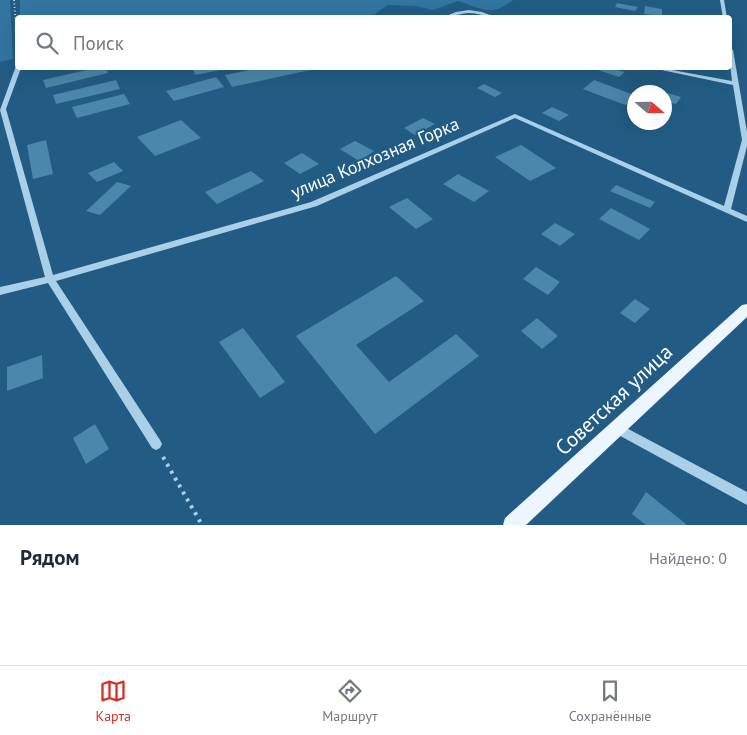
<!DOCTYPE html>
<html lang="ru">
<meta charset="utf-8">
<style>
body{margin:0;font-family:"PT Sans",sans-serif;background:#f2f2f3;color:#1f2937}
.compass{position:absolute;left:627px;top:85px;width:45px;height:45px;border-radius:50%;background:#fff;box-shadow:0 5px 20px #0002;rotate:110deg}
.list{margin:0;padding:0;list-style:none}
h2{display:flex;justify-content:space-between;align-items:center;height:65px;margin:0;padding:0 20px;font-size:21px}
h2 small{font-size:16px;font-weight:400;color:#747a83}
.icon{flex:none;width:28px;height:28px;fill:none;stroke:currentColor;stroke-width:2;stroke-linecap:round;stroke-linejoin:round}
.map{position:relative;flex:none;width:747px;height:525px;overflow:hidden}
.search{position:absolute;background:#fff;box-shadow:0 5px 20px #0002;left:15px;right:15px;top:15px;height:55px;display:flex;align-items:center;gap:12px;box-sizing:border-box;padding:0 18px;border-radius:5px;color:#747a83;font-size:19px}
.sheet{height:140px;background:#fff}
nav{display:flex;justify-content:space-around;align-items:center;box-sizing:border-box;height:70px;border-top:1px solid #e0e1e3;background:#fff;font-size:14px;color:#747a83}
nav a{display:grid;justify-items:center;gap:2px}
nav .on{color:#d93025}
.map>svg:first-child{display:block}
</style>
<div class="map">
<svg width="747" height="525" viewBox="0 0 747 525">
<rect width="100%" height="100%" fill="#225c84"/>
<!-- green -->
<path fill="#3275a0" d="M0,0H10L13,59L0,62Z
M20,0H513C490,18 482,8 458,1L433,10L416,6L388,5L369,18L20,17Z"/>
<!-- building -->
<path fill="#4b86ac" d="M617,3L638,7L635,11L615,7Z
M645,6L662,9V16L644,14Z
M95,68H106L108,73L46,88L43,80Z
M198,68H231L195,75L193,69Z
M260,68H319L232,87L225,75Z
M597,68H610L625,72L619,77L595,69Z
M216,77L224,87L174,101L166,91Z
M116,80L120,89L56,104L53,95Z
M594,80L634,95V96L625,105L583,89Z
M484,84L502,93L495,97L477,88Z
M664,92L681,97L676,104L664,101Z
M124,94L130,104L77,118L72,107Z
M552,107L569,115L559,121L542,113Z
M423,118L435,124L415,135L404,128Z
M181,120L201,138L155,156L137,137Z
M46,140L53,174L33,179L27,145Z
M355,141L374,151L359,161L340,149Z
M521,145L556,168L530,181L495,157Z
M302,153L319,164L300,174L284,163Z
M114,162L123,171L97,182L88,173Z
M251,171L264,181L217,204L205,192Z
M458,174L489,191L474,202L443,184Z
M117,182L131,186L100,215L86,211Z
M616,185L655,202L650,208L610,191Z
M407,198L433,219L416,229L389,207Z
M611,208L650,229L639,240L599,219Z
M555,223L575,234L560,246L541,234Z
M536,267L560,282L548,295L523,279Z
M396,276L424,301L356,345L389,382L456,334L479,356L375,434L296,336Z
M635,299L650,309L635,323L620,313Z
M537,318L558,336L542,349L521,331Z
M243,328L285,382L260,398L219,342Z
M42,355L43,378L7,391V367Z
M95,424L109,449L86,464L73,438Z
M646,492L686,524L685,525H646L632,514Z"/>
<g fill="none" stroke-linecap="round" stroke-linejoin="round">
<!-- path-far1 -->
<path stroke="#aad0e8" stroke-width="2" stroke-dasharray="1 2.5" stroke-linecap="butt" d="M14,0L18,56"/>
<!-- path -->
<path stroke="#aad0e8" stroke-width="4" stroke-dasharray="3 5" stroke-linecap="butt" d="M163,457L202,525"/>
<!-- minor -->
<path fill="#aad0e8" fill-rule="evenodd" d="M720,0H724L727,18H723Z
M469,10L482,12L498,18C488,18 479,13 469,13C460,13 451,18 441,18L456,12Z
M730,48L733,50L747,132V146L731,209L747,216V222L515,118L317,206L56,281L160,440L162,444L160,448L156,450L152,448L48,283L0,295V287L45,277L0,110L16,66L21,68L6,109L53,275L311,202L515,114L724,206L742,140L733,85L652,68H661L732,81L730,64Z
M617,423L747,492V505L613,432L611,428L613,424Z"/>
<!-- major -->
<path fill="#edf6fe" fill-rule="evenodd" d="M747,304V317L526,525H503L505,518L742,305Z"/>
</g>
<g text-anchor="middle" stroke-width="4" stroke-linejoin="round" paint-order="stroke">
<!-- street labels -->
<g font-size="18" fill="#fff" stroke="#225c84">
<text transform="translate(375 158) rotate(-23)" y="6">улица Колхозная Горка</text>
</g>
<!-- near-street labels -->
<g font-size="21" fill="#fff" stroke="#225c84">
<text transform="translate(614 400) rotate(-43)" y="7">Советская улица</text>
</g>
</g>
</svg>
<svg class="compass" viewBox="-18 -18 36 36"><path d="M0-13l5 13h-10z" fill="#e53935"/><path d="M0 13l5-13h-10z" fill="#747a83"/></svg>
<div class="search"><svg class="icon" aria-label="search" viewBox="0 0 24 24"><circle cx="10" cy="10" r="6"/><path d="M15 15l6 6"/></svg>Поиск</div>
</div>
<section class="sheet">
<h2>Рядом<small>Найдено: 0</small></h2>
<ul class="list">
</ul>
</section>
<nav>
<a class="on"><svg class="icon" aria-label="map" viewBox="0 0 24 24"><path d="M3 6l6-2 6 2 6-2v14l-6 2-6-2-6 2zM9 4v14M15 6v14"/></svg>Карта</a>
<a><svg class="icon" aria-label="directions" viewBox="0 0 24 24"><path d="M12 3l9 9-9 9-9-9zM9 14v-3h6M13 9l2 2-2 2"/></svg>Маршрут</a>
<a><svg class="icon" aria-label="saved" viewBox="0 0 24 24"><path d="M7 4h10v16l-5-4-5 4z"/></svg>Сохранённые</a>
</nav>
